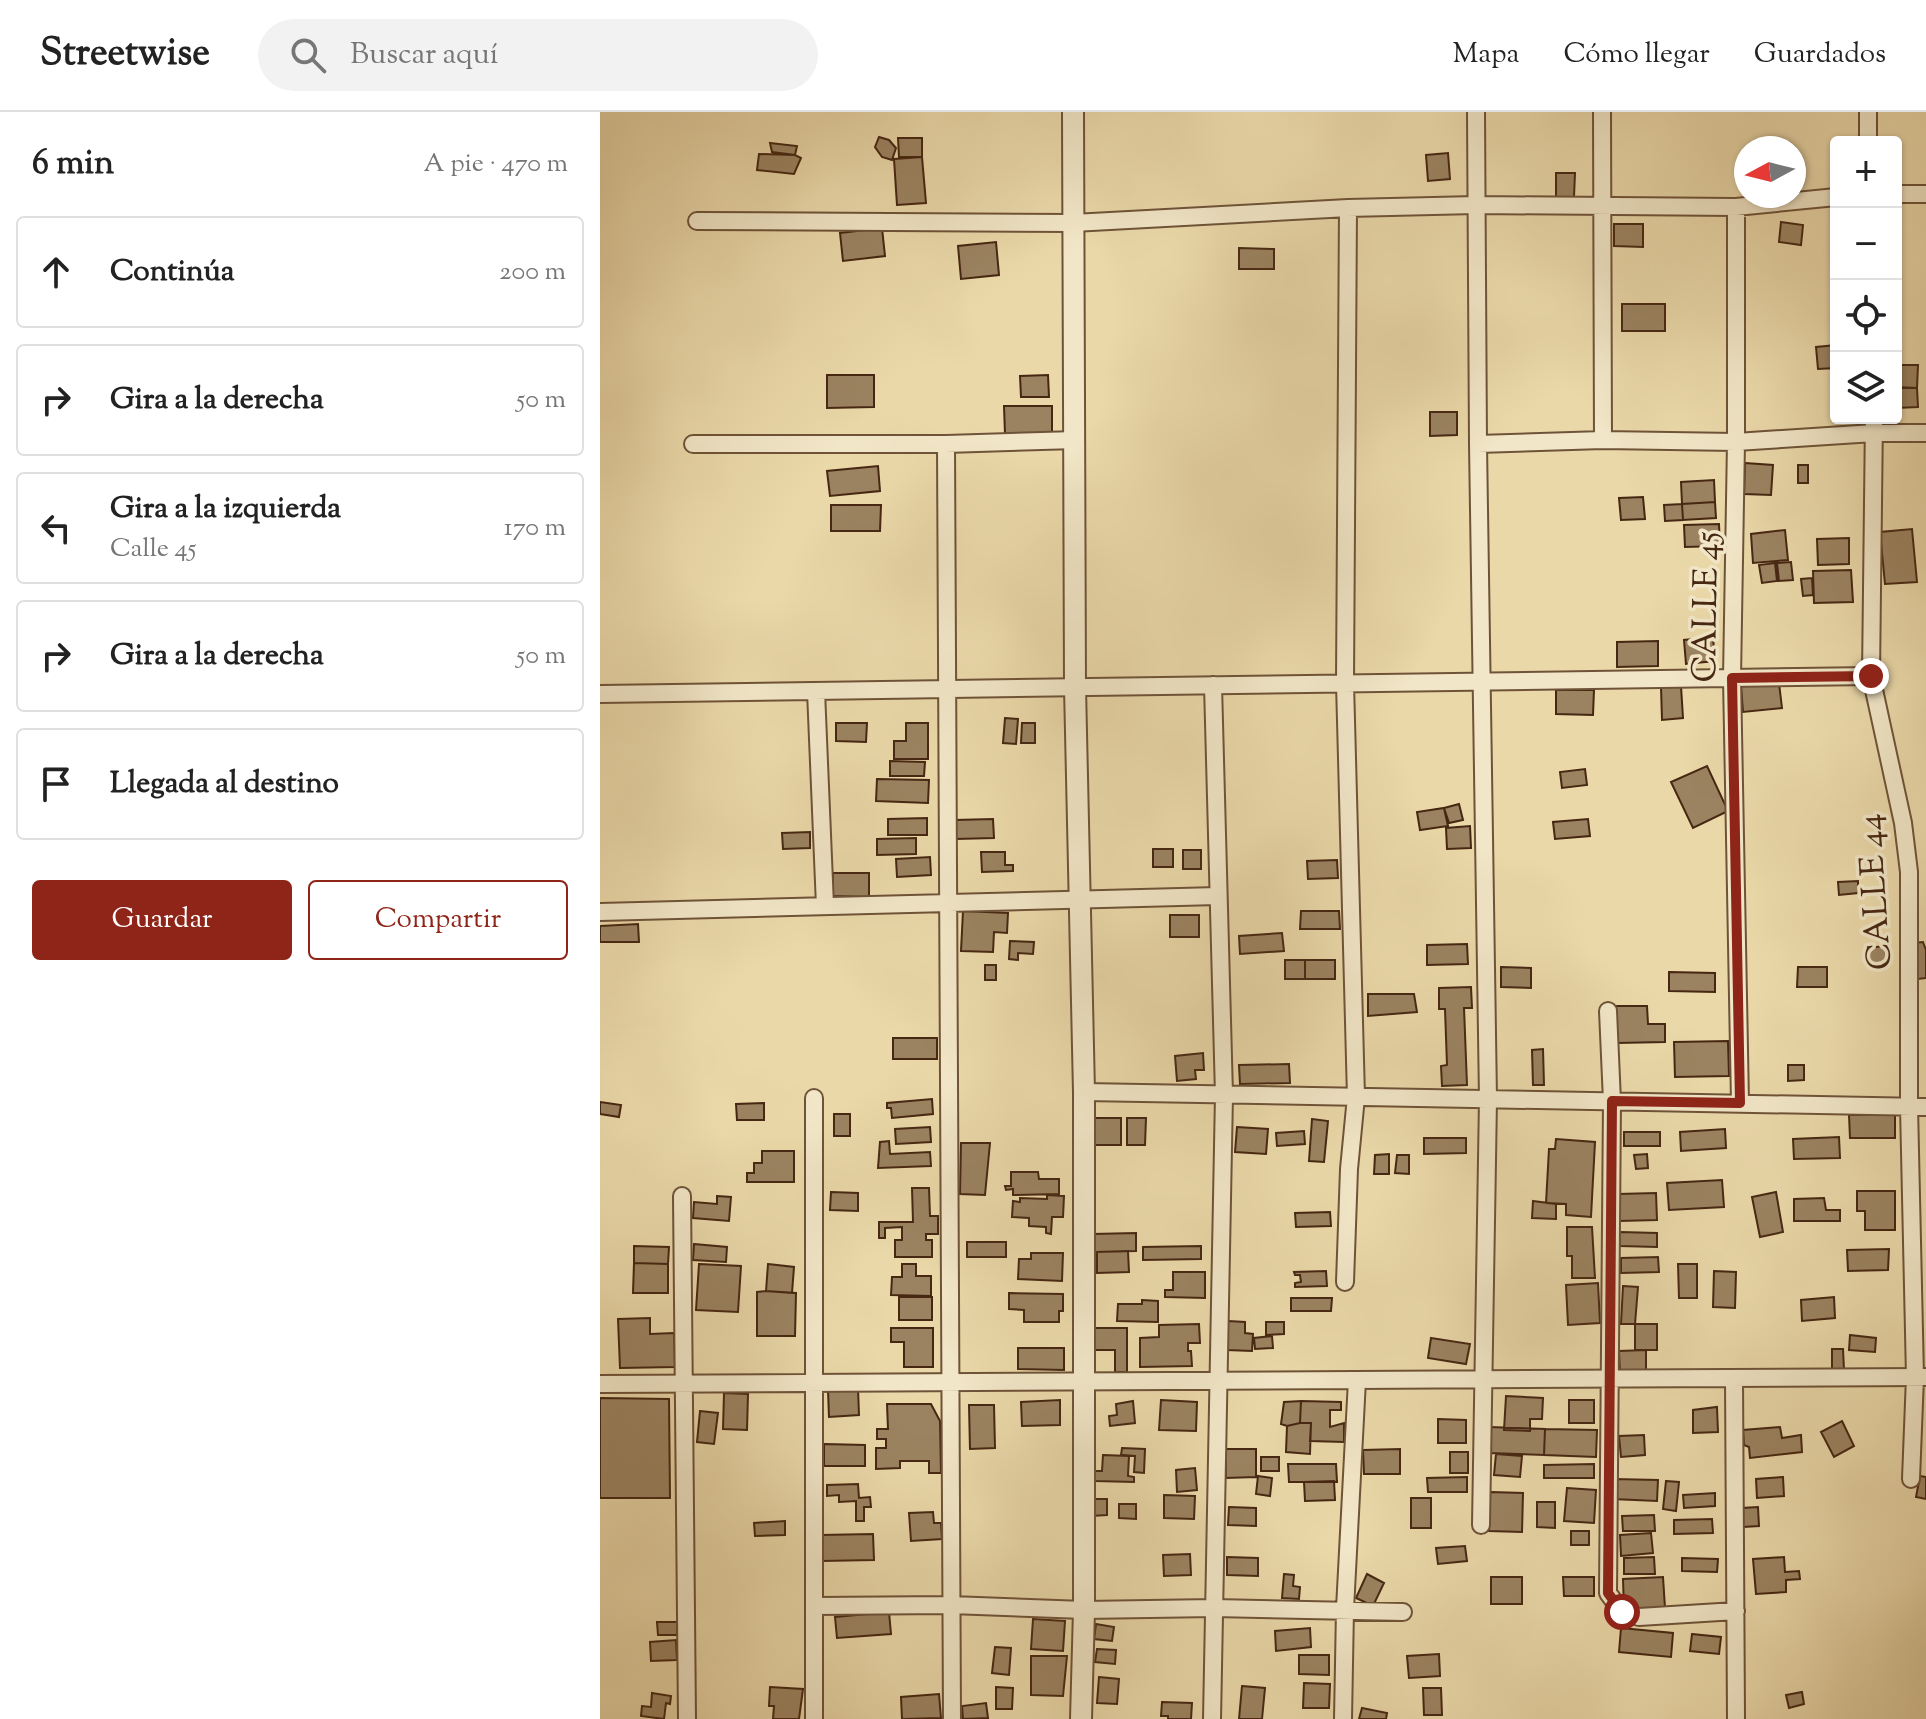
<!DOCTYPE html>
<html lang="es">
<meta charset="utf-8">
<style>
body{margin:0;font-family:"Sorts Mill Goudy",serif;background:#f2f2f2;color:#222}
.controls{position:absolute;right:24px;top:24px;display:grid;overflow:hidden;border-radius:8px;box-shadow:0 2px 6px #0004}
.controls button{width:72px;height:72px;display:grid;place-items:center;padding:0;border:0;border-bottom:2px solid #e0e0e0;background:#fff;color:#222;font:40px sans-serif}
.compass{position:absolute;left:1134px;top:24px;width:72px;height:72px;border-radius:50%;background:#fff;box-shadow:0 2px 6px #0004;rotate:263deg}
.stop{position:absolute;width:24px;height:24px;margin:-18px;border:6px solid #8f2418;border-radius:50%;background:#fff}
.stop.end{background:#8f2418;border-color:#fff;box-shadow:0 2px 8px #0008}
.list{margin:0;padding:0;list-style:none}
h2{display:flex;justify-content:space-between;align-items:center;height:104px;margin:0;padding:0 32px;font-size:34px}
h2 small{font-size:26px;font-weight:400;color:#767676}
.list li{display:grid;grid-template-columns:52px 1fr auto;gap:24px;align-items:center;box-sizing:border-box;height:112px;margin:0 16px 16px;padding:0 16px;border:2px solid #e0e0e0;border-radius:8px}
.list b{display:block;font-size:30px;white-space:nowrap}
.list p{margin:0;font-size:26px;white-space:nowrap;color:#767676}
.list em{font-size:26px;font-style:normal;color:#767676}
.actions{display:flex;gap:16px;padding:24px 32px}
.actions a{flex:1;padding:18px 0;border:2px solid #8f2418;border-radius:8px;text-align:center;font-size:28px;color:#8f2418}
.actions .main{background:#8f2418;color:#fff}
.icon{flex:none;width:44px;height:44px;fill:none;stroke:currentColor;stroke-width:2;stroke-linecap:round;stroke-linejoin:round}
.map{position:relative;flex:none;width:1326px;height:1607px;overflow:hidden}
header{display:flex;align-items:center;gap:48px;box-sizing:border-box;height:112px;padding:0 40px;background:#fff;border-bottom:2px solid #e0e0e0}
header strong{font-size:38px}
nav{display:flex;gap:44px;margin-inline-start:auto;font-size:28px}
.search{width:560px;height:72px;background:#f2f2f2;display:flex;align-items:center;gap:20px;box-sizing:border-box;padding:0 28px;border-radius:44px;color:#767676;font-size:30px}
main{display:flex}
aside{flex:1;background:#fff}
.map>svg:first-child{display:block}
</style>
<header>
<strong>Streetwise</strong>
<div class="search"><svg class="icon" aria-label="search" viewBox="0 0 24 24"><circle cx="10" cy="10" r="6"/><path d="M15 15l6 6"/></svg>Buscar aquí</div>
<nav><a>Mapa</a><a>Cómo llegar</a><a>Guardados</a></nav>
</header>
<main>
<aside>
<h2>6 min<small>A pie · 470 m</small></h2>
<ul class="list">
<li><svg class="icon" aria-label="ahead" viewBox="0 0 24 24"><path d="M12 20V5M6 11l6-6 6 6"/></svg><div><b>Continúa</b></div><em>200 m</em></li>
<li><svg class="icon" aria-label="right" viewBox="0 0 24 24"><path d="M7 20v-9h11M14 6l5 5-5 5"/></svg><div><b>Gira a la derecha</b></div><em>50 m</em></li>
<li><svg class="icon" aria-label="left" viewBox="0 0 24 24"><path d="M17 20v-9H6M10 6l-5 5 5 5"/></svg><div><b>Gira a la izquierda</b><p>Calle 45</p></div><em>170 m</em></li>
<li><svg class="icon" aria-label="right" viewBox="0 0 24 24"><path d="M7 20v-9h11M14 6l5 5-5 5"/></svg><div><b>Gira a la derecha</b></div><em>50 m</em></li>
<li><svg class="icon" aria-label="arrive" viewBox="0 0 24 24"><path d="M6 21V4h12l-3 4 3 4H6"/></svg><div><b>Llegada al destino</b></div></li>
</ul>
<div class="actions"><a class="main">Guardar</a><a>Compartir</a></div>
</aside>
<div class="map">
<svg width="1326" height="1607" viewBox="0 0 1326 1607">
<rect width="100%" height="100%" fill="#ead8a9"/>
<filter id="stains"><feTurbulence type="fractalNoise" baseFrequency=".0025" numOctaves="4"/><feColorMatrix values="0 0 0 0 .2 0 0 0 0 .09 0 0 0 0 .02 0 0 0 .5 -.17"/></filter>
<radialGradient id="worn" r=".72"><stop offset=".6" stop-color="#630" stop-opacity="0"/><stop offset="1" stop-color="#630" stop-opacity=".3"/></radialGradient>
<!-- building -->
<path fill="#9b8361" stroke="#462712" stroke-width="2" d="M279,25L289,28L296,36L292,48L282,45L275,35Z
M298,26H322V45H299Z
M170,31L197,34L195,43L172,40Z
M848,41L850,67L828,69L826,43Z
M159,42L195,43L201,46L194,62L157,58Z
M322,45L326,91L297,93L294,47Z
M956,61H975L974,85H956Z
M1181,110L1203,113L1201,133L1179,130Z
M1014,112H1043V135L1014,134Z
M282,116L285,144L243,149L240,121Z
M396,130L399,163L361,167L358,134Z
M639,136L674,137V157H639Z
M1022,192H1065V219H1022Z
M1236,233V256L1218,257L1216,235Z
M1296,253H1318L1317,276L1296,275Z
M227,263H274V295L227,296Z
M448,263L449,285H421L420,264Z
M1296,276H1317L1318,295L1296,296Z
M404,294H452V322H405Z
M830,300H857V323L830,324Z
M1145,351L1173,353L1171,383L1144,382Z
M1198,353H1208V371H1198Z
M278,354L280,379L230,384L227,359Z
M1114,368L1115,390L1082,392L1081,370Z
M1043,385L1045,407L1021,408L1019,386Z
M1115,390L1116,406L1083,408L1082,392Z
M1082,392L1083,408L1065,409L1064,393Z
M231,393H281L280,419H231Z
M1119,412L1120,434L1085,435L1084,413Z
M1312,417L1317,470L1285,472L1280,420Z
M1185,418L1188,448L1153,451L1151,422Z
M1249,426V452L1218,453L1217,427Z
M1191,450L1193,468L1179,469L1177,451Z
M1175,451L1177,469L1162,471L1159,453Z
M1251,458L1253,490L1214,491L1213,459Z
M1212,466L1213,483L1203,484L1201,467Z
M1113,525L1115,549L1086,552L1084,528Z
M1058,529V554L1017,555V530Z
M1179,571L1182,596L1143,600L1141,574Z
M1081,574L1083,606L1062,608L1061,575Z
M956,578H994L993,603L956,602Z
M405,606L418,607L416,632L403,631Z
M236,611H267L266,630L236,629Z
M306,611H328V647H294V629H306Z
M422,611H435V631H421Z
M290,649L325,650L324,664H290Z
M1107,654L1128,699L1093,716L1071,670Z
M985,657L987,673L962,676L960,660Z
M277,667L329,668L328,691L276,689Z
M859,692L863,708L849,711L844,696Z
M844,696L848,714L820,718L817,700Z
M327,706V723H288V707Z
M393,707L394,726L356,727L355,708Z
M988,707L990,724L955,727L953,710Z
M870,714L871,736L847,737L846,716Z
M210,720V736L183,737L182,721Z
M316,726V742L277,743V727Z
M553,737H573V755H553Z
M583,738H601V757H583Z
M381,740H405V753H413V759L382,760Z
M330,745L331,763L297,765L296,747Z
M737,748L738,766L708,767L707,749Z
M233,761H269V785L233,784Z
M1258,769V781L1239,783L1238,770Z
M363,799L408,801L407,821L394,820L393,840L361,839Z
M701,799H739L740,817H700Z
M570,803H599V825H570Z
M38,812L39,830H0V814Z
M682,821L684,839L640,842L639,824Z
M410,829L434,830L433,842L418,841V848L409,847Z
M1323,830L1326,838V866L1318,867L1313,831Z
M867,832L868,852L827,853V833Z
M1285,834L1287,853L1269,854L1267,836Z
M685,848H705V867H685Z
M705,848H735V867H705Z
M385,853H396V868H385Z
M901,855L931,856V876L901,875Z
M1198,855H1227V875H1197Z
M1069,860L1115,861V880L1069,879Z
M871,875L872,896H864L867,973L842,974L841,954L847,953L845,897H839V876Z
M768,882H814L817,900L768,904Z
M1016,894H1047L1048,912H1065V930L1017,931Z
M293,926H337V947H293Z
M1128,929L1129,964L1075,965L1074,930Z
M943,937L944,973H933L932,938Z
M603,941L604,958H595L596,967L577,969L575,944Z
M689,952L690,971L640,972L639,953Z
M1188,953H1204V968L1188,969Z
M332,987L333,1002L292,1006L291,996H287V991Z
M0,990L21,993L19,1005L0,1002Z
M164,991V1008H137L136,992Z
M234,1002H250V1024H234Z
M1249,1003H1295V1026H1250Z
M492,1006H521V1033H492Z
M527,1006H546L545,1033H527Z
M712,1007L728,1009L724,1050L709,1049Z
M330,1015L331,1030L296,1032L295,1017Z
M637,1015L668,1017L666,1042L635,1040Z
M1125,1017L1126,1036L1081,1039L1080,1020Z
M704,1019L705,1032L677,1034L676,1021Z
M1024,1020H1060V1034H1024Z
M1239,1025L1240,1046L1194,1047L1193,1027Z
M824,1026H866V1041L824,1042Z
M956,1027L995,1030L991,1105L966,1103V1092L946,1091L949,1037H955Z
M289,1029L290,1042L330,1040L331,1054L278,1056L280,1030Z
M361,1031H390L385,1083L360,1082Z
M162,1039H194V1070H147V1061H154V1051H162Z
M789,1042V1062H774L775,1043Z
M1047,1042L1048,1056L1036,1057L1034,1043Z
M797,1043H809V1062L795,1061Z
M411,1060H438L439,1067H459V1082L413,1083V1077L406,1078L405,1074H411Z
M1122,1068L1124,1095L1069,1098L1067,1071Z
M312,1076H329L330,1104H338V1122H326V1128H332V1145H295V1128H302V1115L285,1116V1126H279V1110H313Z
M1257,1079H1295V1118H1265V1099H1257Z
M231,1080L258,1081V1099L230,1098Z
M1176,1080L1183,1120L1160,1125L1152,1085Z
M1056,1081L1057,1108L1019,1109L1018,1082Z
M447,1083L464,1084L463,1105H452L451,1122L446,1121V1115L429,1114V1106L412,1105L413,1089L420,1090V1086L447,1087Z
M117,1084L131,1085L129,1109L93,1106L94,1090L117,1092Z
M1224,1086L1226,1098H1240V1109H1194V1087Z
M933,1089L956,1092V1107L932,1106Z
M730,1100L731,1114L696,1115L695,1101Z
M967,1115H992L995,1166H972V1144H967Z
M1020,1120L1057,1121V1135L1020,1134Z
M536,1121V1139L494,1140L493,1122Z
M367,1130H406V1145H367Z
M94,1132L127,1135L126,1150L93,1148Z
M34,1134L69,1135L68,1152L34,1151Z
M601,1134V1147L543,1148V1135Z
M1289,1137L1288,1158L1248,1159L1247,1138Z
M528,1139L529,1160L497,1161V1140Z
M431,1141H463L462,1169L418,1167L419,1147H431Z
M1058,1145L1059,1160L1021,1161V1146Z
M34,1151L68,1152V1181H33Z
M99,1152L141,1154L138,1200L96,1198Z
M168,1152L194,1155L192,1181L166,1179Z
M302,1152H316V1164H331V1184L291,1183L292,1165H302Z
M1078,1152H1097V1186H1079Z
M726,1159L727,1174L695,1175V1171L701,1170L700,1163H695L694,1160Z
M1114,1159L1136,1160L1135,1196L1113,1195Z
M573,1160H605V1186L565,1185V1178H573Z
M998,1171L1000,1211L968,1213L966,1173Z
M1023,1174L1038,1175L1035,1212H1021Z
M166,1179L196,1181L195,1224H157V1180Z
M409,1181L463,1182V1199H459V1210H424V1198L409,1197Z
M299,1185H332V1208H299Z
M1234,1185L1235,1206L1202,1209L1201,1188Z
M691,1186H732L731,1199H691Z
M542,1188L558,1189V1210L517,1209L518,1192H542Z
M50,1206V1222L74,1221L75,1255L20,1256L18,1207Z
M628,1209L645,1210V1221L653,1222L652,1239L627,1238Z
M666,1210H684V1222L666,1223Z
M599,1212L600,1231H588V1239H591L592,1254L540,1255V1226L559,1225V1213Z
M1035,1212H1057V1238H1035Z
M291,1216H333V1255H304V1230H291Z
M493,1216H527V1260H515V1238H493Z
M1250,1223L1276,1226L1275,1240L1249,1238Z
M672,1224L673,1236L655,1237L654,1226Z
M831,1226L870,1232L866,1252L828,1246Z
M418,1236H464V1258L418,1257Z
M1232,1237H1243L1244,1258H1232Z
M1046,1238V1263H1020L1019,1239Z
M258,1276L259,1303L229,1305L228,1278Z
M124,1281L148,1282L147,1318L123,1317Z
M906,1284L943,1286L942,1307H930V1319L904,1318Z
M0,1286L69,1287L70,1386H0Z
M460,1288V1313L422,1314L421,1290Z
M561,1288L597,1290L596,1319L559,1318Z
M969,1288H994V1311H969Z
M533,1289L535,1311L510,1314L509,1304L517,1303L516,1292Z
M701,1289L700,1311L687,1314L681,1312L684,1290Z
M701,1289L741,1290V1298H730V1315L744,1311V1330L710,1329L711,1311H700Z
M287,1292H331L340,1309L341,1361H329V1349H300V1356L276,1357V1336H286V1327H277V1317H288Z
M369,1293H394L395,1336L370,1337Z
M1117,1295L1118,1320L1093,1321V1298Z
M100,1299L118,1301L114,1332L97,1330Z
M838,1307L866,1308V1331H838Z
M1242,1309L1254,1334L1234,1345L1221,1320Z
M700,1311H711L710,1342L686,1340L687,1314Z
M889,1315L945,1317L944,1343L888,1341Z
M1180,1315L1182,1326L1201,1323L1202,1340L1150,1346L1149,1335L1144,1333L1143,1318Z
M945,1317L997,1318L996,1345L944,1343Z
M1044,1323L1045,1343L1021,1345L1019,1324Z
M224,1332L265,1333V1354H224Z
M522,1336L545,1337L544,1361L534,1360L535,1344L521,1343Z
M626,1337H656V1365L626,1366Z
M800,1337V1362H764L763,1338Z
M850,1340H868V1361H850Z
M896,1342L922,1344L920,1365L894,1363Z
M503,1343L529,1344L528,1364L534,1365V1370L495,1369V1359H502Z
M661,1345H679V1359H661Z
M688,1352H736L737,1370H689Z
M994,1352V1366H944V1353Z
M595,1356L597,1378L577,1380L576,1358Z
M658,1364L672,1366L670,1384L656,1382Z
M1320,1364L1326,1365V1387L1316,1385Z
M867,1365V1380H828L827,1366Z
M1183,1365L1184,1384L1157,1386L1156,1367Z
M1013,1367L1058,1368L1057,1389L1012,1387Z
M734,1369L735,1388L705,1389L704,1370Z
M1066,1369L1079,1370L1076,1399L1063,1397Z
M258,1372L259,1386L270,1385L271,1395H264V1409H256V1389L239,1390V1383L227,1384V1373Z
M967,1376L996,1378L994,1411L964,1409Z
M890,1380L923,1381L922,1420L889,1419Z
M1115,1381V1394L1084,1396L1083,1383Z
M564,1383L595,1384L594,1407L564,1406Z
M811,1386H831V1416H811Z
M490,1387H507V1403L491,1404Z
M937,1390H955V1416L937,1415Z
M519,1392H536V1407L519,1406Z
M629,1395L656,1396V1414L628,1413Z
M1158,1395L1159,1414L1143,1415L1142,1396Z
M333,1400L334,1411H341L342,1427L311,1429L309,1401Z
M1054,1403L1055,1419H1023L1022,1404Z
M1112,1407L1113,1421L1074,1422V1408Z
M185,1409V1423L155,1424L154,1411Z
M971,1419H989V1433H971Z
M1051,1421L1053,1441L1021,1444L1020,1423Z
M273,1422L274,1448L222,1449L221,1423Z
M865,1434L867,1449L838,1452L836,1436Z
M590,1442L591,1463L564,1464L563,1443Z
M627,1445L658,1446V1464L627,1463Z
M1054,1445L1055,1462H1024V1446Z
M1184,1445L1185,1460L1199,1459L1200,1467L1186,1468V1480L1156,1482L1153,1447Z
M1082,1446L1118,1447L1117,1460L1082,1459Z
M684,1462L694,1463L693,1474L700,1475L699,1487L682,1486Z
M767,1462L784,1471L773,1494L756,1486Z
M891,1465H922V1492H891Z
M963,1465H994V1484H964Z
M1063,1465L1065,1496L1024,1498L1023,1467Z
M289,1500L291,1522L237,1526L235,1505Z
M433,1507L465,1509L463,1539L431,1537Z
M57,1510H77V1523H58Z
M496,1512L514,1515L512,1529L494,1527Z
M710,1516L711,1535L676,1539L675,1519Z
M1021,1516L1073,1521L1071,1545L1019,1540Z
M1092,1522L1121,1525L1119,1542L1090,1539Z
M76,1528L77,1548L51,1549L50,1530Z
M395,1535L411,1536L409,1563L392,1561Z
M497,1537L516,1538L515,1552L495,1550Z
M839,1542L840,1564L809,1566L807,1544Z
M699,1543H729V1563L699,1562Z
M431,1544H467L463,1584L431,1583Z
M499,1565L519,1567L517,1592L497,1591Z
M704,1571L730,1572L729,1596H703Z
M642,1574L665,1576L662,1607H639Z
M170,1575L203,1577L199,1607H173L174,1594H169Z
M396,1575L413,1576L412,1597H396Z
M823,1576H841L842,1603H824Z
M1202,1580L1204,1592L1189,1596L1186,1583Z
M52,1581L71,1584L70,1592L66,1591L64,1607L41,1604L42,1594L51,1595Z
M339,1582L341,1606L302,1607L301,1585Z
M562,1590L592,1591L591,1607H568V1604H561Z
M386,1591L388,1606L363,1607L362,1594Z
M762,1596L787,1601L786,1607H759Z"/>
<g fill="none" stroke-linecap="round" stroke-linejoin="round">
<defs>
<path id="minor" d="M876,0L878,332L888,987L881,1413
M1002,0L1003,328
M1268,30V0
M1296,82H1326
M1136,95V330L1132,566L1140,991
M97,109L473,111L748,96L876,93L1136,95L1236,85
M1274,306L1271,564L1303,711L1309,760V994L1315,1265L1311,1367
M93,332H346L476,328
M346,332L352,1607
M878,332L1003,328L1136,330L1274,321H1326
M216,579L225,794
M0,582L1271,564
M0,800L618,784
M1008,899L1012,989L1008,1481L1022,1500L1039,1505L1136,1499
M484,980L1326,995
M214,986V1607
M82,1084L87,1607
M745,1170L749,1057L756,985L745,571L748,96
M1134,1266L1136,1607
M0,1272L1326,1265
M214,1494L351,1493L484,1498L614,1496L803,1500
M612,1607L624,983L613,573
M743,1607L745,1497L757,1268"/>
<path id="tertiary" d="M473,0L475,575L484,980V1498L481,1607"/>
</defs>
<!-- minor casing -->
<use href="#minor" stroke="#6f5338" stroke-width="20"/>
<!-- tertiary casing -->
<use href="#tertiary" stroke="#6f5338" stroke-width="24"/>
<!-- minor -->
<use href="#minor" stroke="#f1e6c7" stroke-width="16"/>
<!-- tertiary -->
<use href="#tertiary" stroke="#f1e6c7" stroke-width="20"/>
</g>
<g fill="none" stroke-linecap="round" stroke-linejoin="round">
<!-- route -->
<path stroke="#8f2418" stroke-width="10" d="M1022,1500L1008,1481L1012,989L1140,991L1132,566L1271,564"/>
</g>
<g text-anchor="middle" stroke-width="7" stroke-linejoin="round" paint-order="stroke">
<!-- street labels -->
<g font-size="34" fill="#462712" stroke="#f1e6c7">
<text transform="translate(1104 495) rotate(-89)" y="12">CALLE 45</text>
<text transform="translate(1273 780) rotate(-94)" y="12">CALLE 44</text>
</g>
</g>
<rect width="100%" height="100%" filter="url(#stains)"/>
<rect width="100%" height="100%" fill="url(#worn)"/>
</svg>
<div class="controls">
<button>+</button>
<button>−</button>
<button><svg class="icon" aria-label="locate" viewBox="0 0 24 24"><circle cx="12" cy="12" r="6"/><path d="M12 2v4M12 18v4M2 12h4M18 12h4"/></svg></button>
<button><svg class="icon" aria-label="layers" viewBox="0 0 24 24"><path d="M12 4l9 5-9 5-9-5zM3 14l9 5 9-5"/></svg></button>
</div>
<svg class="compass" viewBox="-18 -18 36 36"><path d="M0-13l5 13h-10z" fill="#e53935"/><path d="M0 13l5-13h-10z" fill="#767676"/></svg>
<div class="stop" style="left:1022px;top:1500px"></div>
<div class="stop end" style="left:1271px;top:564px"></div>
</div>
</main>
